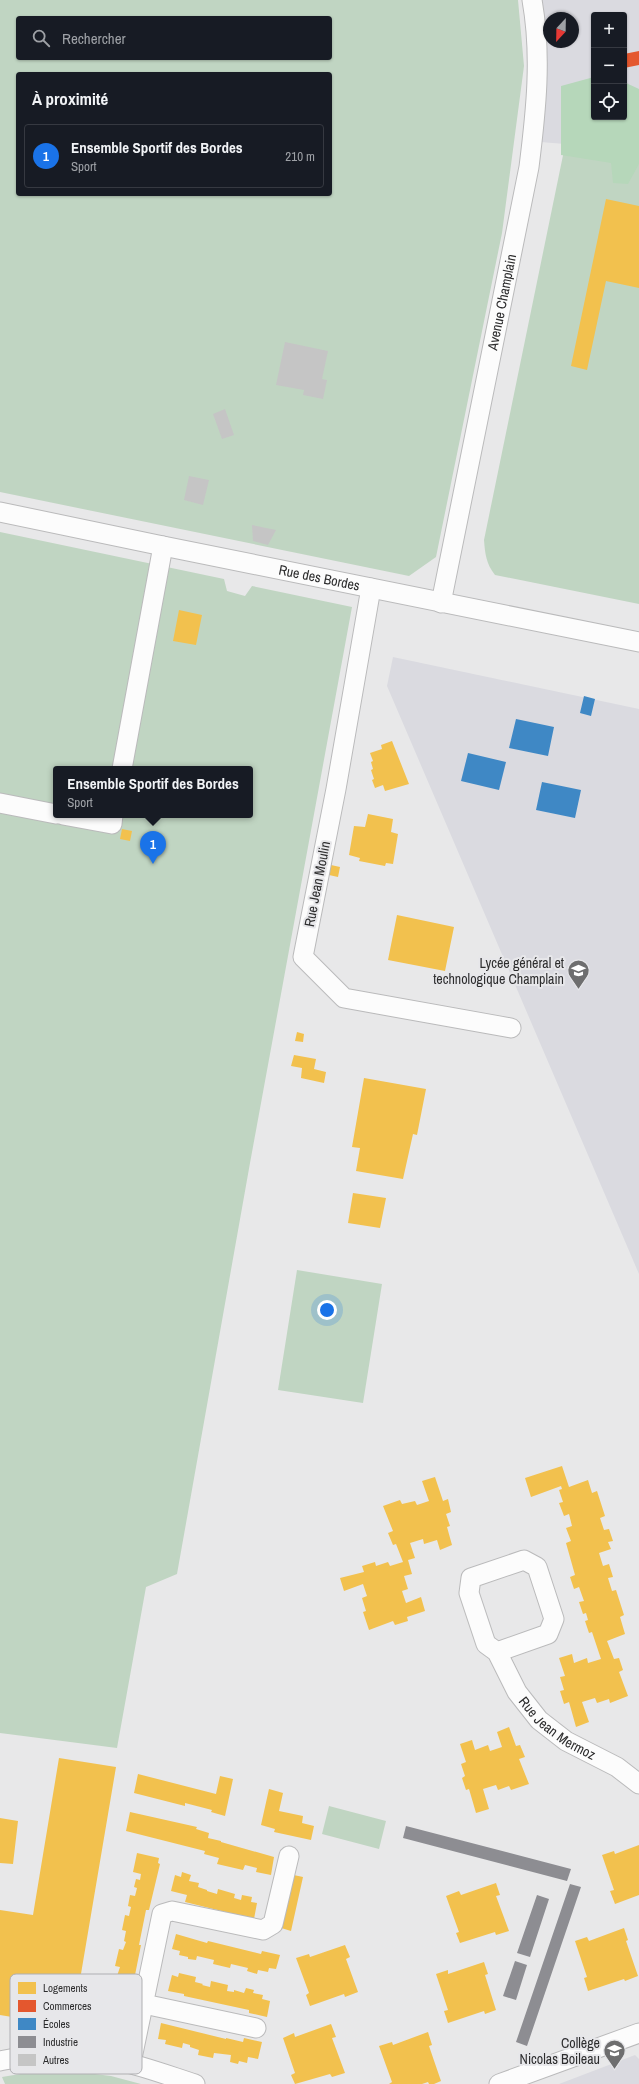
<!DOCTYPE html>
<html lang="fr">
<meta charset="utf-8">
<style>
body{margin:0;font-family:"Archivo Narrow",sans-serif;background:#20242c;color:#f1f3f6}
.controls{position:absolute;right:12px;top:12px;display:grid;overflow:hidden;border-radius:4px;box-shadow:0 1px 3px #0004}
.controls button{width:36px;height:36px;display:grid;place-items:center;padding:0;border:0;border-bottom:1px solid #363941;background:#171b24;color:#f1f3f6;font:20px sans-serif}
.compass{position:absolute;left:543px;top:12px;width:36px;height:36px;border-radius:50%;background:#171b24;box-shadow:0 1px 3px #0004;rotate:202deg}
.you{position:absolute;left:327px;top:1310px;width:14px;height:14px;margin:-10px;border:3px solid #fff;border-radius:50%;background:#1a73e8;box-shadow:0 0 0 6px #1a73e833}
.badge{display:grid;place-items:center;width:26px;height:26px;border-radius:50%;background:#1a73e8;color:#fff;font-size:13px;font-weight:700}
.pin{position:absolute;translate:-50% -33px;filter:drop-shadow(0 1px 2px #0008)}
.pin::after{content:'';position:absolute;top:21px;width:14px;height:12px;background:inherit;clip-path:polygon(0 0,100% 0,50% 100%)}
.popup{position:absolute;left:53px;top:766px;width:200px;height:52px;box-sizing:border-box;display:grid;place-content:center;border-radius:4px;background:#171b24;filter:drop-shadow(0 1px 3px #0005);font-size:13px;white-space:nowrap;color:#9ea1a6}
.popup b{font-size:15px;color:#f1f3f6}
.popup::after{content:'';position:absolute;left:50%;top:100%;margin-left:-8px;border:8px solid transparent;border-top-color:#171b24}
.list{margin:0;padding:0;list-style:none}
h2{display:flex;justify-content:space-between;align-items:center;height:52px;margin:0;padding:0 16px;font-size:17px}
h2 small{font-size:13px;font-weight:400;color:#9ea1a6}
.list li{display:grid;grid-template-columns:26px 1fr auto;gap:12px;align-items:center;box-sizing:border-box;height:64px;margin:0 8px 8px;padding:0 8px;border:1px solid #363941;border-radius:4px}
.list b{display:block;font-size:15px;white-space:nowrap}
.list p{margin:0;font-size:13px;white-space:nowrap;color:#9ea1a6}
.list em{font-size:13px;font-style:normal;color:#9ea1a6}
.icon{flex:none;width:22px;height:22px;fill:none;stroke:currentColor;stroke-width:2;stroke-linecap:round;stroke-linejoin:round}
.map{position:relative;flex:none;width:639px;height:2084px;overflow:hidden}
.search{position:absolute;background:#171b24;box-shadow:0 1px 3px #0004;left:16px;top:16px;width:316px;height:44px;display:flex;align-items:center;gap:10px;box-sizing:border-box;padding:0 14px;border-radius:4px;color:#9ea1a6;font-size:15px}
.panel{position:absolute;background:#171b24;box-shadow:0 1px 3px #0004;left:16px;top:72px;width:316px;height:124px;border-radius:4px}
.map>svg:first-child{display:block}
</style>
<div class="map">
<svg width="639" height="2084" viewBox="0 0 639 2084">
<rect width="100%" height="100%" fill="#e8e8e9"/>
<!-- built -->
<path fill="#dadae0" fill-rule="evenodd" d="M530,0H639V150L528,141ZM594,15H624V117H594ZM549,18H573V42H549Z
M393,657L639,709V1274L387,686Z
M635,2055L639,2059V2084H559Z"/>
<!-- green -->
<path fill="#c0d5c2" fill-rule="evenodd" d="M0,0H518L524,66L502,233L436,557L409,576L0,492ZM18,18H330V58H18ZM18,74H330V194H18Z
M576,92L594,117H624L639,105V604L495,575C486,564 485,553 484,540Z
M0,532L224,579L227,591L245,596L252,586L352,607L250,1163L177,1574L146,1587L117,1748L0,1733ZM56,769H250V815H56Z
M297,1270L382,1284L363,1403L278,1390Z
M329,1806L386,1821L379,1849L322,1834Z
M63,2070L111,2076L141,2084H5L2,2077L38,2071Z"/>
<!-- forest -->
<path fill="#b6d7ba" d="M594,77V117H624V82L639,89V164L628,184L613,183L611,163L561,155V86Z"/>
<!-- homes -->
<path fill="#f2c14e" d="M606,199L639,206V288L606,281L587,370L571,366Z
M179,610L202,615L196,645L173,641Z
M392,741L409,784L385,791L383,785L375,788L372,780L374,779L371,770L373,769L371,762L373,761L370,753L382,749L381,745Z
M368,814L393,819L391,832L398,834L393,864L386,863L385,866L359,861L360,858L349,855L354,826L365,827Z
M122,829L132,831L130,841L120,839Z
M331,865L340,867L338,877L329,875Z
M397,915L454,927L445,971L388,960Z
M297,1032L304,1034L303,1042L295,1041Z
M294,1055L316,1059L314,1069L326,1072L324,1083L301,1078L302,1068L291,1066Z
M364,1078L426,1089L417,1135L413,1134L403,1179L356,1171L360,1148L352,1147Z
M353,1193L386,1198L380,1228L348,1223Z
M562,1466L569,1487L588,1480L592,1493L597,1491L605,1516L600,1518L604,1530L609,1529L613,1541L608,1542L611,1549L599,1553L603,1566L609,1564L613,1577L608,1578L612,1591L616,1590L624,1615L620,1617L625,1634L607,1641L614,1659L619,1658L623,1670L619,1672L628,1696L610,1703L609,1699L597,1703L595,1698L582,1702L589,1722L576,1727L569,1702L564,1704L560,1691L564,1690L560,1677L565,1676L559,1658L572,1654L574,1663L587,1658L588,1663L601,1659L592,1632L589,1633L585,1621L588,1620L586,1613L583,1614L579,1602L584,1601L579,1587L574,1589L570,1577L575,1575L566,1543L571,1541L566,1528L572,1526L569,1514L564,1516L559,1503L563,1502L559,1490L562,1489L561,1486L531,1497L525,1478Z
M435,1477L443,1501L448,1499L451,1512L446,1514L450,1526L447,1527L452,1545L440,1550L437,1540L424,1544L423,1539L410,1543L415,1558L408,1560L412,1574L404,1576L408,1589L402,1591L406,1603L421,1597L425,1611L407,1617L408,1621L395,1625L393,1621L369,1630L363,1612L366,1611L362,1598L367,1596L363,1584L344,1591L340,1578L364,1572L362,1566L375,1562L376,1566L388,1562L390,1566L403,1562L396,1544L393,1545L388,1533L393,1531L383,1506L400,1500L402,1504L415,1501L417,1505L429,1501L422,1481Z
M509,1727L516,1746L520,1745L525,1757L519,1759L529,1784L511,1790L509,1786L498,1790L496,1785L483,1789L489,1809L476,1813L469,1789L466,1790L462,1778L465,1776L461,1764L466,1762L460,1744L472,1740L475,1750L488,1745L490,1751L502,1747L497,1732Z
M59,1758L116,1767L72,2027L0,2015V1910L33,1915Z
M138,1774L216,1794L220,1776L233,1779L225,1816L211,1812L212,1810L185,1803V1806L134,1793Z
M269,1789L283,1793L279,1811L303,1816L302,1823L314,1826L311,1840L274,1832L275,1829L261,1825Z
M130,1812L197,1827L196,1829L209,1833L208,1838L221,1841V1842L274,1857L271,1875L256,1872L257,1868L245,1865L243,1870L217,1864L219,1858L204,1854L205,1851L126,1831Z
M0,1818L18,1821L13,1864L0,1863Z
M639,1845V1895L615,1904L610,1891L614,1890L602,1855L614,1851L615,1854Z
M137,1853L159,1858L158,1863L160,1864L149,1910H146L139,1945H141L134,1980L131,1979L122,2028L107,2025L108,2018L104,2017L108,2000L112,2001L114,1992H113L114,1985L109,1984L111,1975L117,1976L120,1967L115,1966L119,1949L123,1950L126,1942L124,1941L126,1931L122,1930L125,1915L129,1916L131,1907L128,1906L130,1895L135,1896L137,1888L134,1887L136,1879L140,1880L141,1874L133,1872Z
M182,1872L191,1875L189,1881L199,1883L198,1887L207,1890V1891L217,1894L218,1889L235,1894L234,1898L241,1900L242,1895L252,1897L251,1902L257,1903L254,1919L185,1902L187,1895L171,1891L175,1875L181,1877Z
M289,1874L303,1877L291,1931L278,1927Z
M496,1883L500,1895L496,1896L509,1931L496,1935L495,1932L460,1943L456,1933L459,1932L446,1896L459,1891L461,1895Z
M624,1928L628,1940L626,1941L638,1976L625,1981L624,1979L588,1991L584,1978L587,1977L575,1941L587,1937L589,1941Z
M176,1934L207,1943L208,1941L261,1954L262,1951L280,1955L276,1969L269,1968L268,1972L258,1970L257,1974L247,1971L248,1968L231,1964L230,1968L213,1964L214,1960L197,1956L196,1960L188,1959V1957L179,1955L180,1951L172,1949Z
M345,1945L350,1957L346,1959L358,1992L345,1997L344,1994L310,2006L306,1995L309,1993L296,1958L309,1954L310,1957Z
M484,1962L488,1974L485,1975L496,2010L485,2014L484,2011L448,2023L444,2011L448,2010L436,1974L448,1970V1974Z
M179,1973L196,1977L195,1982L203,1984L202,1985L210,1987L211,1981L228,1985L227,1991L234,1992V1990L244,1993L246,1988L254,1990L253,1993L263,1995L262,1999L270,2001L267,2017L249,2013V2010L184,1996V1994L168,1991L172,1975L178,1977Z
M161,2023L226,2039V2038L243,2042L244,2038L262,2042L258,2059L248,2057L247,2063L239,2061L238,2064L230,2062L231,2055L214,2053L213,2058L198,2055L199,2050L190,2047V2045L183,2043L182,2048L165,2044L166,2040L158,2039Z
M331,2024L336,2037L332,2038L345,2073L332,2077L330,2074L295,2084L291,2075L295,2073L283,2038L294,2033L295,2037Z
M428,2032L432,2045L429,2046L441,2081L434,2084H429L428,2082L422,2084H389L392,2082L379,2046L392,2042L393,2045Z
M117,2034L130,2037L129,2043L116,2040Z"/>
<!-- shops -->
<path fill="#e4572e" d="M639,51V65L624,68V54Z"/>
<!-- schools -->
<path fill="#3f88c5" d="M584,696L595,699L591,716L580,713Z
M516,719L554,727L548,756L509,748Z
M468,753L506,762L499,790L461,781Z
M542,782L581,790L575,818L536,810Z"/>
<!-- industry -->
<path fill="#8d8d92" d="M406,1826L571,1869L567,1881L403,1838Z
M570,1884L581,1887L527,2046L516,2042Z
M537,1895L549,1899L530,1957L517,1953Z
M515,1961L527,1965L516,2000L503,1996Z"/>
<!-- building -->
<path fill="#c5c5c5" d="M285,342L328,351L322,379L327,380L323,399L303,395L304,390L276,385Z
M225,409L234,435L222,439L213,414Z
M189,476L209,480L203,505L184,500Z
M252,525L276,530L268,545L253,541Z"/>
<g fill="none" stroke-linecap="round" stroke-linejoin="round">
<defs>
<g id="minor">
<path id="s1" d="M0,512L163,546L639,642"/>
<path d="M371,588L336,789L303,957L344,998L511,1028"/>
<path id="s2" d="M441,603L529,167C536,111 542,56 532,0"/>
<path d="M122,769L163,546"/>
<path d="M0,803L56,814"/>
<path d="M63,815L112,824L113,815"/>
<path id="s3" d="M497,1652L548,1634L554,1619L537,1567L524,1560L471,1578L469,1593L486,1644L497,1652L517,1692L539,1720L566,1741L617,1767L639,1784"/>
<path d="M144,2004L256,2028"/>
<path d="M0,2061C16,2058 32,2054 49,2053C100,2050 148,2069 195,2084"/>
<path d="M131,2063L162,1914L172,1911L263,1930L273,1924L289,1856"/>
<path d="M499,2084L639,2033"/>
</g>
</defs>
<!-- minor casing -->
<use href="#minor" stroke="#bababb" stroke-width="21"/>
<!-- minor -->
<use href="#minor" stroke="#fcfcfc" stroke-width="19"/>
</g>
<!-- icons -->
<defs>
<symbol id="school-pin" viewBox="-11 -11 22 30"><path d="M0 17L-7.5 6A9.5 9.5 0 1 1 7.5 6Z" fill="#6e6e6f" stroke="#e7e7ea"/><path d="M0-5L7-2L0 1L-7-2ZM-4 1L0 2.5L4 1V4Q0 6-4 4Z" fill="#fff"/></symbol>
</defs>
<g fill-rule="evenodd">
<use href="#school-pin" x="566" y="958" width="25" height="34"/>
<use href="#school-pin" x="602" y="2038" width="25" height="34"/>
</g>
<g text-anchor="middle" stroke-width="4" stroke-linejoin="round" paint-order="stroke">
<!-- street labels -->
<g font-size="14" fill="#2d2d2e" stroke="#e7e7ea">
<text dy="5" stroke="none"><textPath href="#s2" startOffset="307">Avenue Champlain</textPath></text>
<text dy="5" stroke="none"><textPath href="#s1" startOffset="326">Rue des Bordes</textPath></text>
<text transform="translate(317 884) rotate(-79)" y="5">Rue Jean Moulin</text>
<text dy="5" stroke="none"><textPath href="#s3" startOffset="378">Rue Jean Mermoz</textPath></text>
</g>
<!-- poi labels -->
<g font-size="14" fill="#2d2d2e" stroke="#e7e7ea" text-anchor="end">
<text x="564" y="968">Lycée général et<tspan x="564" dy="16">technologique Champlain</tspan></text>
<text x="600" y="2048">Collège<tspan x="600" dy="16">Nicolas Boileau</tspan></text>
</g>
</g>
<!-- legend -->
<rect x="10" y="1974" width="132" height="100" rx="6" fill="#e7e7ea" stroke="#afafb2" stroke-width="1"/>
<rect x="18" y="1982" width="18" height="12" fill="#f2c14e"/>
<rect x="18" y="2000" width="18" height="12" fill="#e4572e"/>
<rect x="18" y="2018" width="18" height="12" fill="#3f88c5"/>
<rect x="18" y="2036" width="18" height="12" fill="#8d8d92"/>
<rect x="18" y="2054" width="18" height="12" fill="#c5c5c5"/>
<g font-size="11" fill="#2d2d2e">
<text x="43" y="1992">Logements</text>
<text x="43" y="2010">Commerces</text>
<text x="43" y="2028">Écoles</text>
<text x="43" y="2046">Industrie</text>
<text x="43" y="2064">Autres</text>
</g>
</svg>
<div class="controls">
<button>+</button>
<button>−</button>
<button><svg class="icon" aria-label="locate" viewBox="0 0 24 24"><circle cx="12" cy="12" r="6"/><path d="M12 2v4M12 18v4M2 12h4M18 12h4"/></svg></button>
</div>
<svg class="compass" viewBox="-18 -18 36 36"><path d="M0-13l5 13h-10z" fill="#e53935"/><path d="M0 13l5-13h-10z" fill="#9ea1a6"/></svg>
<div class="you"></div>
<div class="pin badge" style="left:153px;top:864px">1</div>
<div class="popup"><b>Ensemble Sportif des Bordes</b>Sport</div>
<div class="search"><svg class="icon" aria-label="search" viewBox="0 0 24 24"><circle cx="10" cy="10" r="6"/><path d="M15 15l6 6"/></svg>Rechercher</div>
<section class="panel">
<h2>À proximité<small></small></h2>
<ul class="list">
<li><span class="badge">1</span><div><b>Ensemble Sportif des Bordes</b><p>Sport</p></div><em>210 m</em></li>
</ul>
</section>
</div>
